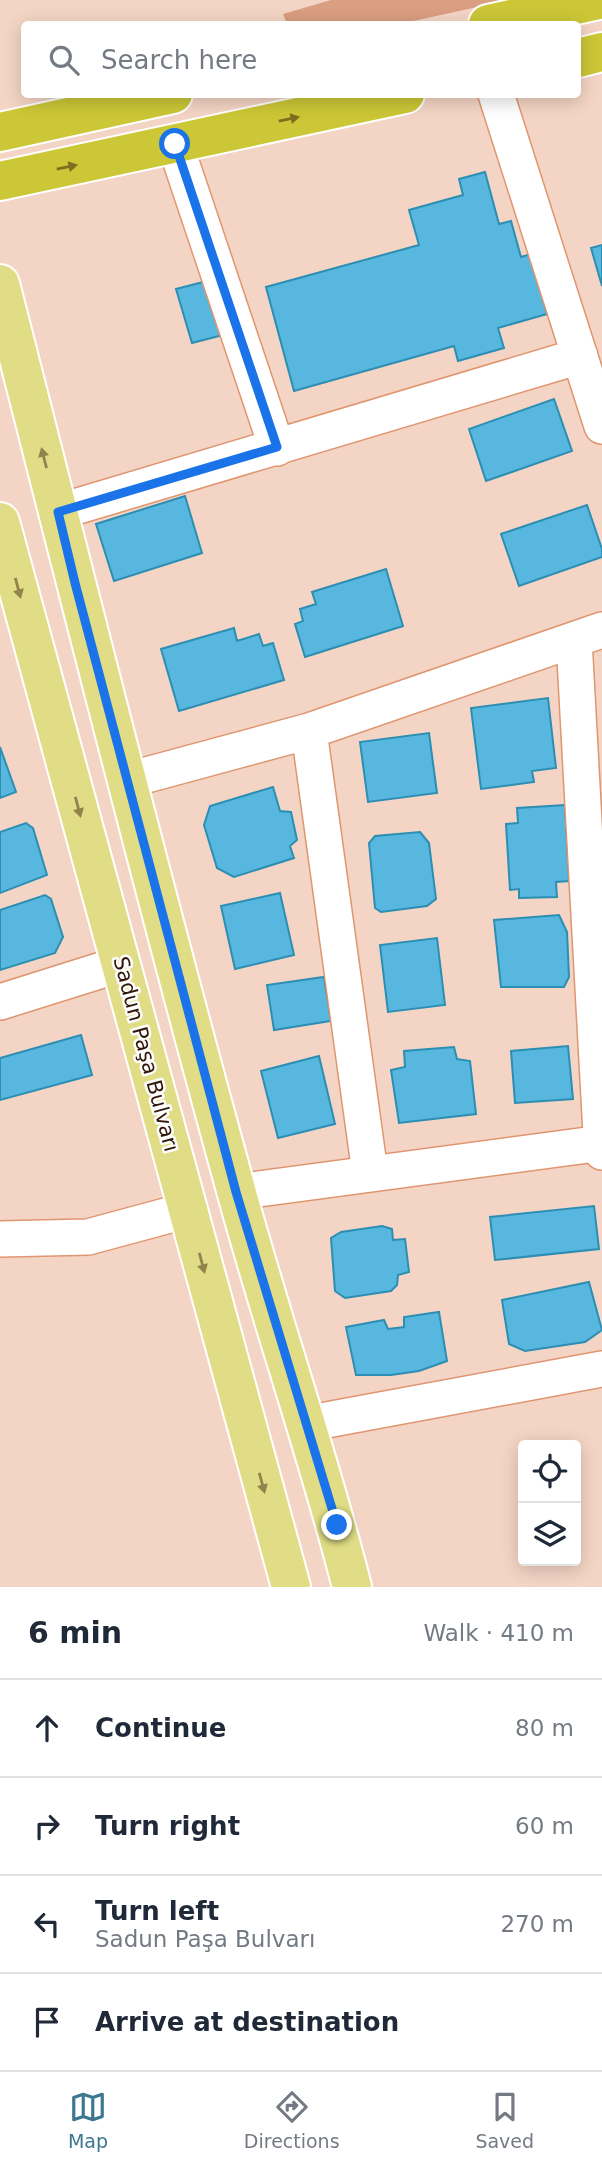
<!DOCTYPE html>
<meta charset="utf-8">
<style>
body{margin:0;font-family:"DejaVu Sans",sans-serif;background:#f6f6f7;color:#1f2937}
.controls{position:absolute;right:21px;bottom:21px;display:grid;overflow:hidden;border-radius:7px;box-shadow:0 4px 18px #0003}
.controls button{width:63px;height:63px;display:grid;place-items:center;padding:0;border:0;border-bottom:2px solid #e0e1e3;background:#fff;color:#1f2937;font:35px sans-serif}
.stop{position:absolute;width:21px;height:21px;margin:-16px;border:5px solid #1a73e8;border-radius:50%;background:#fff}
.stop.end{background:#1a73e8;border-color:#fff;box-shadow:0 2px 7px #0008}
.list{margin:0;padding:0;list-style:none}
h2{display:flex;justify-content:space-between;align-items:center;height:91px;margin:0;padding:0 28px;font-size:30px}
h2 small{font-size:23px;font-weight:400;color:#747a83}
.list li{display:grid;grid-template-columns:46px 1fr auto;gap:21px;align-items:center;box-sizing:border-box;height:98px;padding:0 28px;border-top:2px solid #e0e1e3}
.list b{display:block;font-size:26px;white-space:nowrap}
.list p{margin:0;font-size:23px;white-space:nowrap;color:#747a83}
.list em{font-size:23px;font-style:normal;color:#747a83}
.icon{flex:none;width:38px;height:38px;fill:none;stroke:currentColor;stroke-width:2;stroke-linecap:round;stroke-linejoin:round}
.map{position:relative;flex:none;width:602px;height:1587px;overflow:hidden}
.search{position:absolute;background:#fff;box-shadow:0 4px 18px #0003;left:21px;right:21px;top:21px;height:77px;display:flex;align-items:center;gap:18px;box-sizing:border-box;padding:0 24px;border-radius:7px;color:#747a83;font-size:26px}
.sheet{height:483px;background:#fff}
nav{display:flex;justify-content:space-around;align-items:center;box-sizing:border-box;height:98px;border-top:2px solid #e0e1e3;background:#fff;font-size:19px;color:#747a83}
nav a{display:grid;justify-items:center;gap:4px}
nav .on{color:#3c778f}
.map>svg:first-child{display:block}
</style>
<div class="map">
<svg width="602" height="1587" viewBox="0 0 602 1587">
<rect width="100%" height="100%" fill="#f4d5c5"/>
<!-- green -->
<path fill="#da9e81" d="M331,0H509L400,24H287L283,14Z"/>
<!-- building -->
<path fill="#58b7de" stroke="#2c8eb2" stroke-width="2" d="M485,172L499,224L511,221L521,257L531,254L547,314L498,328L504,348L458,361L454,346L294,391L266,287L419,245L409,210L463,195L459,179Z
M602,245V286L591,248Z
M207,281L223,335L192,343L176,289Z
M554,399L572,451L486,481L469,429Z
M185,496L202,553L114,581L96,524Z
M587,505L602,549V557L519,586L501,534Z
M386,569L403,626L305,657L295,624L303,621L300,609L316,604L312,592Z
M234,628L237,641L259,634L263,646L273,643L284,680L179,711L161,649Z
M548,698L556,768L532,771L534,782L481,789L471,708Z
M429,733L437,793L368,802L360,742Z
M0,747L16,792L0,798Z
M273,787L280,811L291,812L297,840L290,846L294,858L234,877L217,868L204,825L210,806Z
M565,805L569,881L556,882L557,897L519,898V889L510,890L506,824L518,823L517,808Z
M26,823L33,828L47,875L0,893V832Z
M420,832L429,843L436,899L427,906L381,912L375,908L369,843L375,836Z
M280,893L294,955L235,969L221,906Z
M45,895L51,899L63,937L55,953L0,970V910Z
M559,915L567,932L569,977L564,987H501L494,920Z
M437,938L445,1005L388,1012L380,945Z
M324,977L331,1021L274,1030L267,985Z
M81,1035L92,1075L0,1100V1058Z
M568,1046L573,1099L515,1103L511,1051Z
M454,1047L457,1059L470,1061L476,1114L399,1123L391,1070L405,1067L404,1051Z
M319,1056L335,1124L278,1138L261,1071Z
M594,1206L599,1249L495,1260L490,1217Z
M382,1226L392,1229L393,1240L405,1239L409,1272L398,1275L397,1285L391,1291L345,1298L335,1291L331,1238L341,1232Z
M589,1282L602,1330L585,1342L525,1351L509,1344L502,1300Z
M439,1312L447,1361L419,1371L391,1375H356L346,1327L384,1320L388,1329L404,1327V1317Z"/>
<g fill="none" stroke-linecap="round" stroke-linejoin="round">
<defs>
<path id="minor" d="M496,94L602,426
M175,144L277,448
M58,512L580,356
M574,640L602,1152
M309,731L370,1173
M128,780L309,731L602,630
M0,1002L121,964
M236,1192L602,1143
M0,1239L88,1237L188,1210
M305,1424L602,1369"/>
<path id="major" d="M0,284C77,586 153,889 236,1190C272,1323 318,1453 352,1587
M0,522L291,1587"/>
<path id="highway" d="M488,24L599,0
M578,58L602,52
M0,132L173,94
M0,181L405,94"/>
</defs>
<!-- minor casing -->
<use href="#minor" stroke="#df9670" stroke-width="38"/>
<!-- major casing -->
<use href="#major" stroke="#fff" stroke-width="42"/>
<!-- highway casing -->
<use href="#highway" stroke="#fff" stroke-width="42"/>
<!-- minor -->
<use href="#minor" stroke="#fff" stroke-width="35"/>
<!-- major -->
<use href="#major" stroke="#e0dd86" stroke-width="38"/>
<!-- highway -->
<use href="#highway" stroke="#ccc736" stroke-width="38"/>
</g>
<!-- one-way arrows -->
<defs><path id="oneway-solid" d="M-6-.8H1V-3.2L6.5 0L1 3.2V.8H-6Z" transform="scale(1.75)"/></defs>
<g fill="#7f6e1e">
<use href="#oneway-solid" transform="translate(289 119) rotate(-12)"/>
<use href="#oneway-solid" transform="translate(67 167) rotate(-12)"/>
</g>
<g fill="#92834d">
<use href="#oneway-solid" transform="translate(44 458) rotate(-104)"/>
<use href="#oneway-solid" transform="translate(18 588) rotate(75)"/>
<use href="#oneway-solid" transform="translate(78 807) rotate(75)"/>
<use href="#oneway-solid" transform="translate(202 1263) rotate(75)"/>
<use href="#oneway-solid" transform="translate(262 1483) rotate(75)"/>
</g>
<g fill="none" stroke-linecap="round" stroke-linejoin="round">
<!-- route -->
<path stroke="#1a73e8" stroke-width="9" d="M175,144L277,447L58,512L75,583L236,1192L337,1525"/>
</g>
<g text-anchor="middle" stroke-width="5" stroke-linejoin="round" paint-order="stroke">
<!-- street labels -->
<g font-size="21" fill="#321607" stroke="#fdfdfd">
<text transform="translate(146 1054) rotate(75)" y="7">Sadun Paşa Bulvarı</text>
</g>
</g>
</svg>
<div class="controls">
<button><svg class="icon" aria-label="locate" viewBox="0 0 24 24"><circle cx="12" cy="12" r="6"/><path d="M12 2v4M12 18v4M2 12h4M18 12h4"/></svg></button>
<button><svg class="icon" aria-label="layers" viewBox="0 0 24 24"><path d="M12 4l9 5-9 5-9-5zM3 14l9 5 9-5"/></svg></button>
</div>
<div class="stop" style="left:175px;top:144px"></div>
<div class="stop end" style="left:337px;top:1525px"></div>
<div class="search"><svg class="icon" aria-label="search" viewBox="0 0 24 24"><circle cx="10" cy="10" r="6"/><path d="M15 15l6 6"/></svg>Search here</div>
</div>
<section class="sheet">
<h2>6 min<small>Walk · 410 m</small></h2>
<ul class="list">
<li><svg class="icon" aria-label="ahead" viewBox="0 0 24 24"><path d="M12 20V5M6 11l6-6 6 6"/></svg><div><b>Continue</b></div><em>80 m</em></li>
<li><svg class="icon" aria-label="right" viewBox="0 0 24 24"><path d="M7 20v-9h11M14 6l5 5-5 5"/></svg><div><b>Turn right</b></div><em>60 m</em></li>
<li><svg class="icon" aria-label="left" viewBox="0 0 24 24"><path d="M17 20v-9H6M10 6l-5 5 5 5"/></svg><div><b>Turn left</b><p>Sadun Paşa Bulvarı</p></div><em>270 m</em></li>
<li><svg class="icon" aria-label="arrive" viewBox="0 0 24 24"><path d="M6 21V4h12l-3 4 3 4H6"/></svg><div><b>Arrive at destination</b></div></li>
</ul>
</section>
<nav>
<a class="on"><svg class="icon" aria-label="map" viewBox="0 0 24 24"><path d="M3 6l6-2 6 2 6-2v14l-6 2-6-2-6 2zM9 4v14M15 6v14"/></svg>Map</a>
<a><svg class="icon" aria-label="directions" viewBox="0 0 24 24"><path d="M12 3l9 9-9 9-9-9zM9 14v-3h6M13 9l2 2-2 2"/></svg>Directions</a>
<a><svg class="icon" aria-label="saved" viewBox="0 0 24 24"><path d="M7 4h10v16l-5-4-5 4z"/></svg>Saved</a>
</nav>
